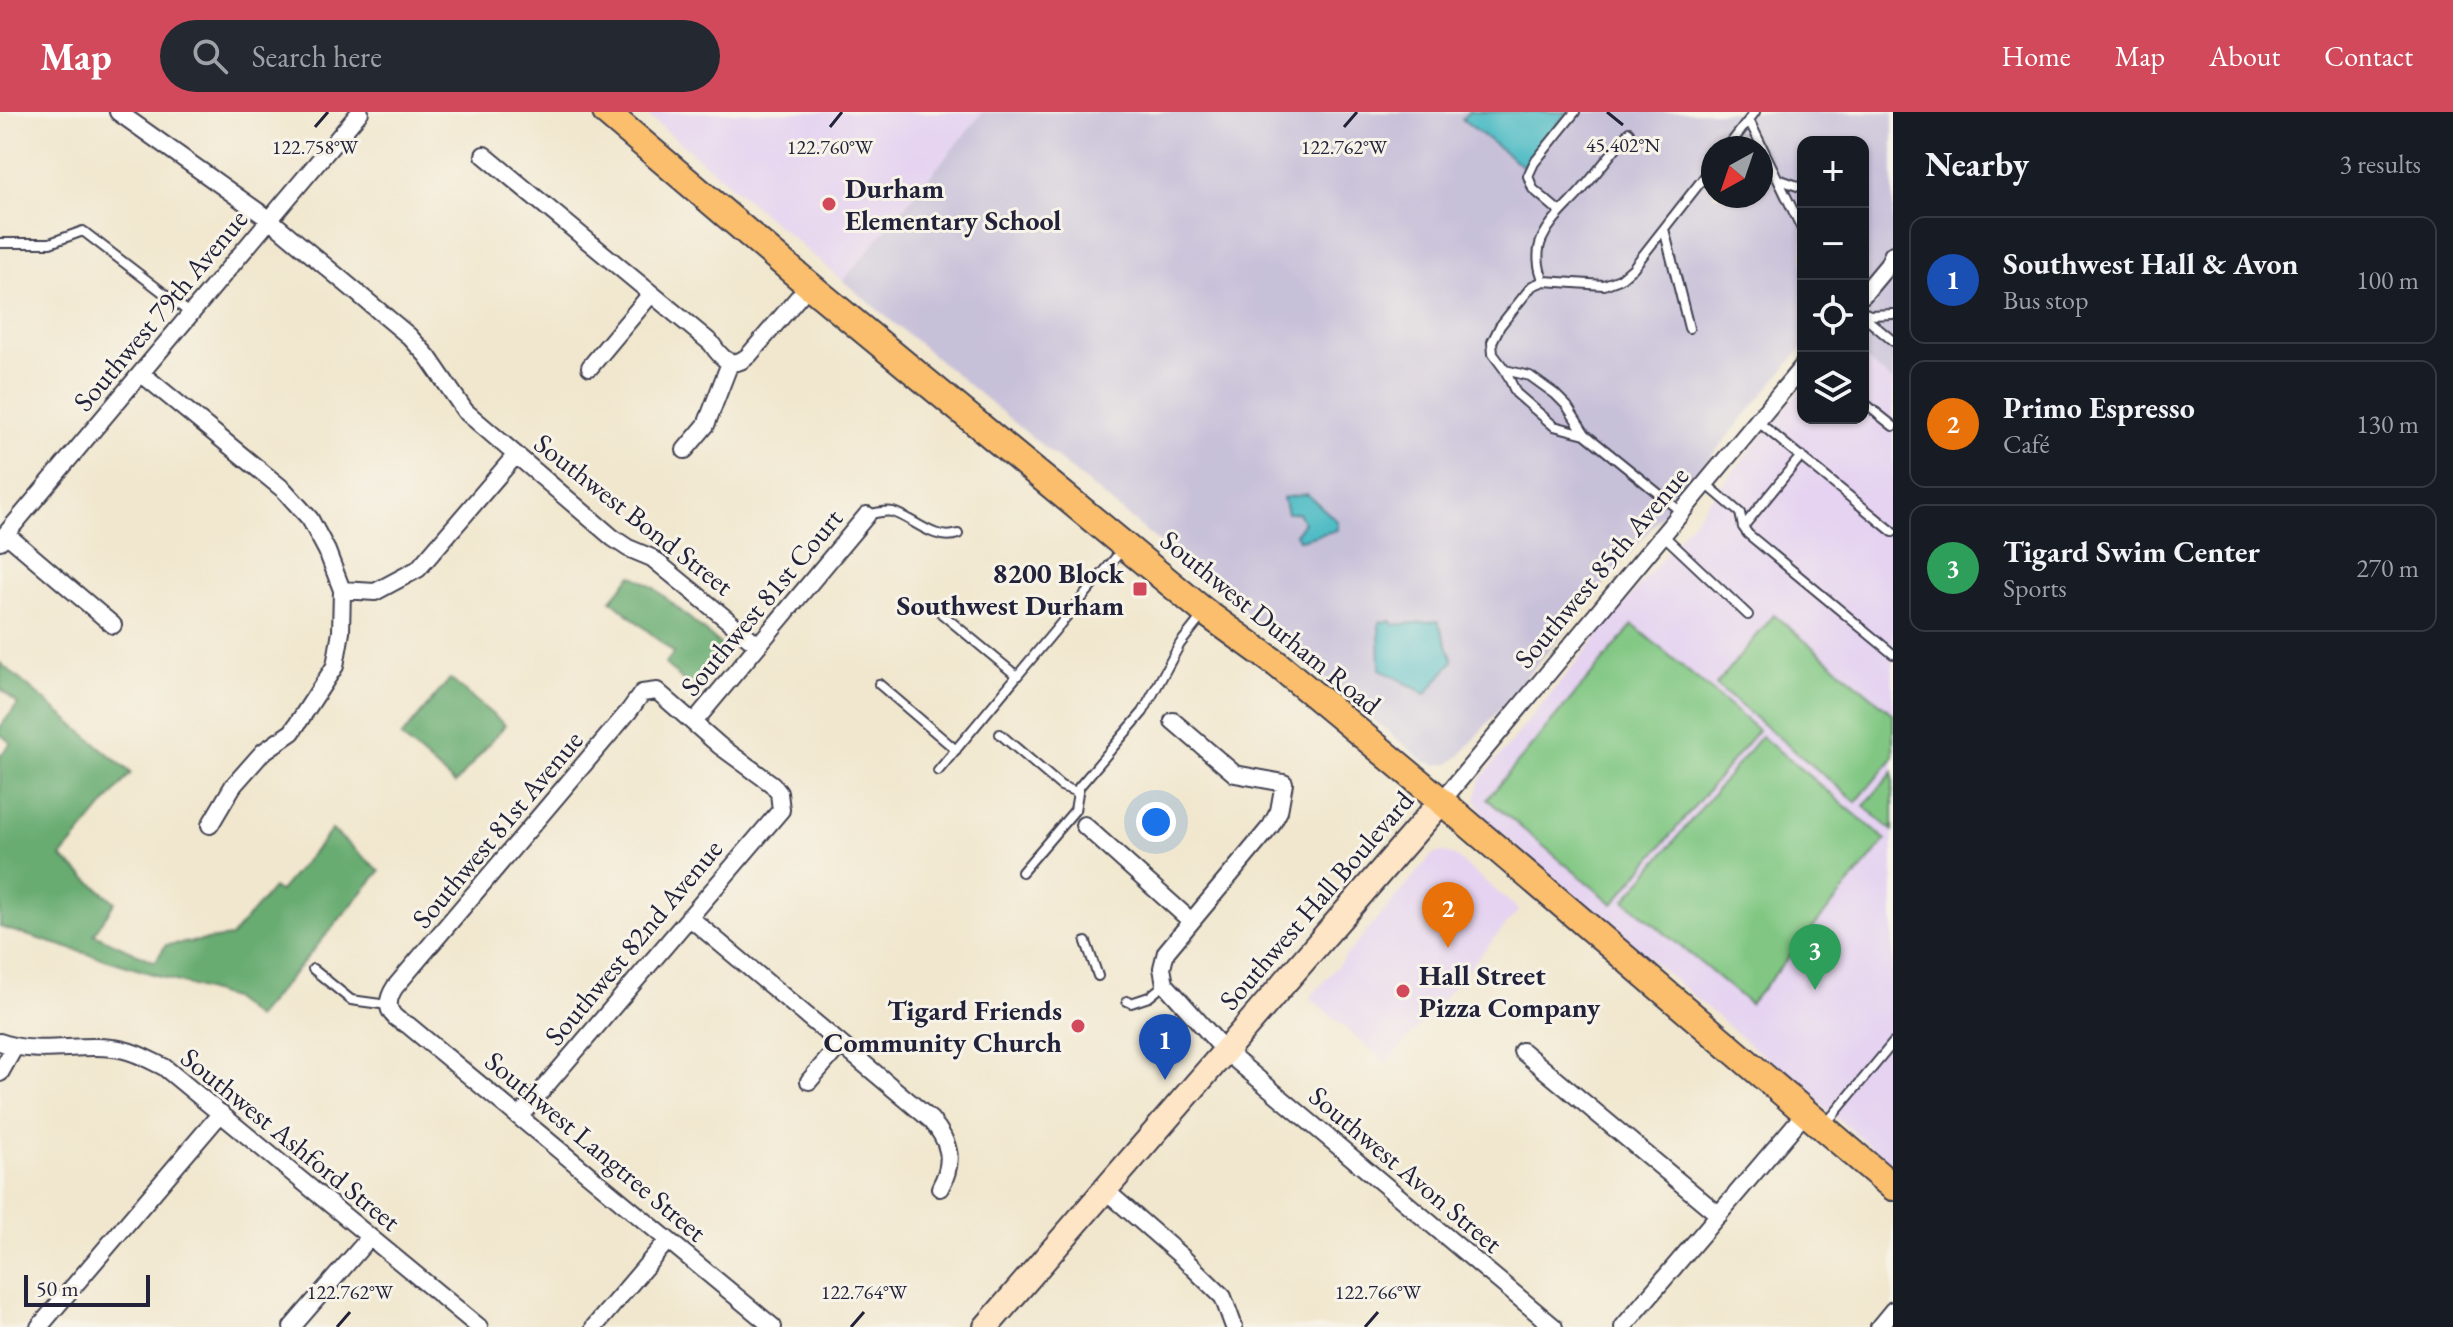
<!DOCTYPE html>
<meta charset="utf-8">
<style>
body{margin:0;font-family:"EB Garamond",serif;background:#242831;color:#f1f3f6}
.controls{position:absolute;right:24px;top:24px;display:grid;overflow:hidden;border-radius:16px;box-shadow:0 2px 6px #0004}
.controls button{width:72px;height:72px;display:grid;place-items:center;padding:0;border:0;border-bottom:2px solid #363941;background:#171b24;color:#f1f3f6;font:40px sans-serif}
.compass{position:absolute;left:1701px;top:24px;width:72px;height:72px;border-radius:50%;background:#171b24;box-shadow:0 2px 6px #0004;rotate:220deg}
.scale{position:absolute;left:24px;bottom:20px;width:126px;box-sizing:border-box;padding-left:8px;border:4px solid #22223b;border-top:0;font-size:22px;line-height:28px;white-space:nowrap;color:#22223b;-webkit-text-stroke:6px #f7f3e8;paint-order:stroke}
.you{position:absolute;left:1156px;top:710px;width:28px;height:28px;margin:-20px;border:6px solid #fff;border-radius:50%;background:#1a73e8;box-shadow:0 0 0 12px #1a73e833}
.badge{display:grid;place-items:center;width:52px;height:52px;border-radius:50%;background:#d1495b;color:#fff;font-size:26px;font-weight:700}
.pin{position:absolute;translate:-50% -66px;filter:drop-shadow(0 2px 4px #0008)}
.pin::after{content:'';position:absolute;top:42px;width:28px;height:24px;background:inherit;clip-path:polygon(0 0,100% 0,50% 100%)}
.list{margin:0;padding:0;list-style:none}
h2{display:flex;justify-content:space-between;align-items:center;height:104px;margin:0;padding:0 32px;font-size:34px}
h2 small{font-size:26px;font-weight:400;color:#9ea1a6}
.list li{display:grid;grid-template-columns:52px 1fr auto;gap:24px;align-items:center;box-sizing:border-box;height:128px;margin:0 16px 16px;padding:0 16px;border:2px solid #363941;border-radius:16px}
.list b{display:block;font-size:30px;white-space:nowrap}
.list p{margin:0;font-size:26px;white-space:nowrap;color:#9ea1a6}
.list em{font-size:26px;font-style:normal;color:#9ea1a6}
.icon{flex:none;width:44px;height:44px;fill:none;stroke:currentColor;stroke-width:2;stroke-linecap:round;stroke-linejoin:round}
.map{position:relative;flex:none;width:1893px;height:1215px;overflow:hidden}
header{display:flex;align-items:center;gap:48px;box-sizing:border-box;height:112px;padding:0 40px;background:#d1495b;color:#fff}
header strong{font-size:38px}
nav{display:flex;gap:44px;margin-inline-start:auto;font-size:28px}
.search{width:560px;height:72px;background:#242831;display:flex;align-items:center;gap:20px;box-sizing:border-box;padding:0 28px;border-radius:44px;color:#9ea1a6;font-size:30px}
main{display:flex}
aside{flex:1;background:#171b24}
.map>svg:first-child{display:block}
</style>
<header>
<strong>Map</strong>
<div class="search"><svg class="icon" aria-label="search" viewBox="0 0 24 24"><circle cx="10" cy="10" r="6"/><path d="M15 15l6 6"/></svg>Search here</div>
<nav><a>Home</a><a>Map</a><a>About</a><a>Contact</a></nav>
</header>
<main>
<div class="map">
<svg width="1893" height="1215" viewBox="0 0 1893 1215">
<rect width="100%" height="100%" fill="#f7f3e8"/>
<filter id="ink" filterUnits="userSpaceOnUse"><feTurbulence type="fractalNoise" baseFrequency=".0125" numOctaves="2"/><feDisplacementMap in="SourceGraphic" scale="16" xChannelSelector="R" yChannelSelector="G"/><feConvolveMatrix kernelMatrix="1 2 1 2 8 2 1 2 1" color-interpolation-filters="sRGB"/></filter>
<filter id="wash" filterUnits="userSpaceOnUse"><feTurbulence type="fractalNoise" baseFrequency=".006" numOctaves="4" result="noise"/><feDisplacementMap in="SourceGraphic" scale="32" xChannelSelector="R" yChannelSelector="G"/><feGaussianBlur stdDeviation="1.8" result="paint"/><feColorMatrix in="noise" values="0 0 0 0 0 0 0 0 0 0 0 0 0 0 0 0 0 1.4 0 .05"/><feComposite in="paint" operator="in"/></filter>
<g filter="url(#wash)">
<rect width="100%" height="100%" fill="#f1e7ce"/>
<!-- built -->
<path fill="#e5d3f1" d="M644,0H983L843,169Z
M1863,245L1893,270V1054L1487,709L1476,688L1480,668L1803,274V306H1863Z
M1441,740L1455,744L1519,798L1387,951L1310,886L1432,743Z"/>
<!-- industrial -->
<path fill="#c7c0d9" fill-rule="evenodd" d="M983,0H1893V270L1863,245V30H1803V235L1461,643L1450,651L1436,653L1424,649L843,169ZM1713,36H1761V84H1713Z"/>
<!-- green -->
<path fill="#81c783" stroke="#52745f" stroke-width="2" d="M1774,503L1893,602V646L1856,690L1716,573Z
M1633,513L1758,618L1613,792L1487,687Z
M1761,624L1886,728L1750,892L1625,788Z
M1893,660V719L1864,694Z"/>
<!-- forest -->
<path fill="#68ac71" stroke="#456756" stroke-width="2" d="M632,463L653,475L722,534V545L697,574L688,573L665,552L674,541L611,488Z
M0,551L131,661L61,745L115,790L94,822L155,850L166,833L231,825L273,776L279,780L332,718L380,759L256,906L231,886L0,815V644L11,631L0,622V615L18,592L0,576Z
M450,567L505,613L455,672L401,625Z"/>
<!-- water -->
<path fill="#4dbbc5" stroke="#386e80" stroke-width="2" d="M1468,0H1567L1524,55L1462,7Z
M1307,382L1338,410L1337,418L1300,428L1295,422L1304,411L1298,401H1287L1283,386Z
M1391,509L1393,513L1438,509L1453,549L1426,582L1380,557L1379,510Z"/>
</g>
<g filter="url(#ink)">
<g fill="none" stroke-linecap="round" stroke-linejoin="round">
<defs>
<path id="service" d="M1749,8L1803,119
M1727,36L1755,0
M1778,67L1803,76
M1560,100L1533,77L1528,64L1534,51L1575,0
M1664,117L1689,216
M0,131H50L83,119L191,202
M1544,169C1538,157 1536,140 1542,127C1551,107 1568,94 1582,78C1598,59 1613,39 1629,20
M1863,200L1870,203L1893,202
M1863,204L1893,229
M1505,258L1530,264L1555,282L1567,294L1585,322L1680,399
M1863,290L1893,314
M1757,309L1893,420
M1585,322L1554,314L1516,281L1505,258L1493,242L1492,230L1500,214L1532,174L1544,169L1604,173L1620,167L1633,156L1713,54
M1705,371L1740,401L1743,415L1748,422L1893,542
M867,403C875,401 885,398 893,400C914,407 935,430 958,422
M1743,415L1801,344
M1661,421L1748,503
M942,502L1017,564
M879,572L956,638
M1000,622L1061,674L1077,680
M938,659L1122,438
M1022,760L1075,698L1079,675L1143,600L1180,532L1203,503
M1086,830L1098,864
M313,857L351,888L388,893
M1127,889L1131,891L1149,885L1165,872
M1824,1014L1893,931"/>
<path id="minor" d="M118,0L270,108L409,224L428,245L465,299L613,426L628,436L652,446L758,533
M484,43L711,231C721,246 732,259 749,243L809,173
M1863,183L1888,153L1893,142
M590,255L651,182
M142,262L284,378L310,407L327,439L342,478L341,520L335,554L292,620L263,640L233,674L210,713
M685,338L706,313L730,251
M6,422L113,513
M0,429L360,0
M342,478L375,480L418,457L515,344
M1173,609L1235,662L1284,671L1279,699L1271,714L1166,840L1162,856L1165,872L1225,939L1554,1215
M694,610L867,403
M1441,690L1803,254
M1084,713L1191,809
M689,805L931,1008C950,1030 955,1049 940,1076
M0,930C39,945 83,929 124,938C138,941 151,949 164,955L479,1215
M1522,939L1719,1103
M0,961L14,936
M809,969L840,933
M520,1004L781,698L779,681L772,672L720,634L657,579L642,581L629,599L395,875C383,893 389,905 408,913L773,1215
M1104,1077L1181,1144L1223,1185L1234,1215
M39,1215L221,1001
M292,1215L370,1125
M594,1215L668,1128
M1623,1215L1805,1001
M1879,1215L1893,1198"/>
<path id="secondary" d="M986,1215L1441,690"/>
<path id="primary" d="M606,0L809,173L1205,500L1277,552L1412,664L1893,1075"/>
</defs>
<!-- service casing -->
<use href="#service" stroke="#414051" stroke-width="12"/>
<!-- minor casing -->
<use href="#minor" stroke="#414051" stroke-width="20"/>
<!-- secondary casing -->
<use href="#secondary" stroke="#414051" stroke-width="28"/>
<!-- primary casing -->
<use href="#primary" stroke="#414051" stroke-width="30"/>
<!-- service -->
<use href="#service" stroke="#fff" stroke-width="8"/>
<!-- minor -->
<use href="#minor" stroke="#fff" stroke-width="16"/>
<!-- secondary -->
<use href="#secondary" stroke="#fde5c5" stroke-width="24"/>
<!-- primary -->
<use href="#primary" stroke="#fabe6d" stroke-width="26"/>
</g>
</g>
<!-- ticks -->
<path fill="none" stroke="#22223b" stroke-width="3" d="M1607,0L1623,13M315,15L328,0M830,15L842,0M1344,15L1357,0M337,1215L350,1200M851,1215L864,1200M1365,1215L1378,1200"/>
<!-- markers -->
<g fill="#d1495b" stroke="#f7f3e8" stroke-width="3">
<circle cx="829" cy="92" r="8"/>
<rect x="1132" y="469" width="16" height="16" rx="4"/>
<circle cx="1403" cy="879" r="8"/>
<circle cx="1078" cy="914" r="8"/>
</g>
<g text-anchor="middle" stroke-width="6" stroke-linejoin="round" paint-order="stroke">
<!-- poi labels -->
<g font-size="28" font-weight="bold" fill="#22223b" stroke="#f7f3e8" text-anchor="start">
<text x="845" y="86">Durham<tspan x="845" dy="32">Elementary School</tspan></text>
<text x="1124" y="471" text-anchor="end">8200 Block<tspan x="1124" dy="32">Southwest Durham</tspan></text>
<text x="1419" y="873">Hall Street<tspan x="1419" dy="32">Pizza Company</tspan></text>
<text x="1062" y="908" text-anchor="end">Tigard Friends<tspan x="1062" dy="32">Community Church</tspan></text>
</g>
<!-- street labels -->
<g font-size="28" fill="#22223b" stroke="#f7f3e8">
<text transform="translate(160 198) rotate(-50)" y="10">Southwest 79th Avenue</text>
<text transform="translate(634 402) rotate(38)" y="10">Southwest Bond Street</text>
<text transform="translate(1601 455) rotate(-50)" y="10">Southwest 85th Avenue</text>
<text transform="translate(761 490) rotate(-50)" y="10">Southwest 81st Court</text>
<text transform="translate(1271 510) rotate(39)" y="10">Southwest Durham Road</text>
<text transform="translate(497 717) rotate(-50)" y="10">Southwest 81st Avenue</text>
<text transform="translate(1316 788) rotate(-49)" y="10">Southwest Hall Boulevard</text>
<text transform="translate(633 830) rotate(-50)" y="10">Southwest 82nd Avenue</text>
<text transform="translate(291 1027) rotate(39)" y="10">Southwest Ashford Street</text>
<text transform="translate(596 1034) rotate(40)" y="10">Southwest Langtree Street</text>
<text transform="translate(1406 1057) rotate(40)" y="10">Southwest Avon Street</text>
</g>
</g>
<g font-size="20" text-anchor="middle" fill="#22223b" stroke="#f7f3e8" stroke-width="6" stroke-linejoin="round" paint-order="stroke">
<text x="1623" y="40">45.402°N</text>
<text x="315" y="42">122.758°W</text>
<text x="830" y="42">122.760°W</text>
<text x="1344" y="42">122.762°W</text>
<text x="350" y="1187">122.762°W</text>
<text x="864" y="1187">122.764°W</text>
<text x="1378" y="1187">122.766°W</text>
</g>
</svg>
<div class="controls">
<button>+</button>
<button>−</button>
<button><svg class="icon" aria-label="locate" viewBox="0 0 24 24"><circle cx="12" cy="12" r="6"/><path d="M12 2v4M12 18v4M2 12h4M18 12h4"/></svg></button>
<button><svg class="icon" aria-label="layers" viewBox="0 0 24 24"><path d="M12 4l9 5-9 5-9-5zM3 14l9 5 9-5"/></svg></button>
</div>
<svg class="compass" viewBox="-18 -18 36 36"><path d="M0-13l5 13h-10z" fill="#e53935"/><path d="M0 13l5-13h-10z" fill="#9ea1a6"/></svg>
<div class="scale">50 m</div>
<div class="you"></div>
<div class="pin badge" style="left:1165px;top:968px;background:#1a4fb4">1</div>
<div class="pin badge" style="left:1448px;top:836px;background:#e8710a">2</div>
<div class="pin badge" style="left:1815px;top:878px;background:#2e9e5b">3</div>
</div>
<aside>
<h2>Nearby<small>3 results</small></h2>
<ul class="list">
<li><span class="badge" style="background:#1a4fb4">1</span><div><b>Southwest Hall &amp; Avon</b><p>Bus stop</p></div><em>100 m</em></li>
<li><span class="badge" style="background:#e8710a">2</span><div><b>Primo Espresso</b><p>Café</p></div><em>130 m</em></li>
<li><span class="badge" style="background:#2e9e5b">3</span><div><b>Tigard Swim Center</b><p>Sports</p></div><em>270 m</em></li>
</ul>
</aside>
</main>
